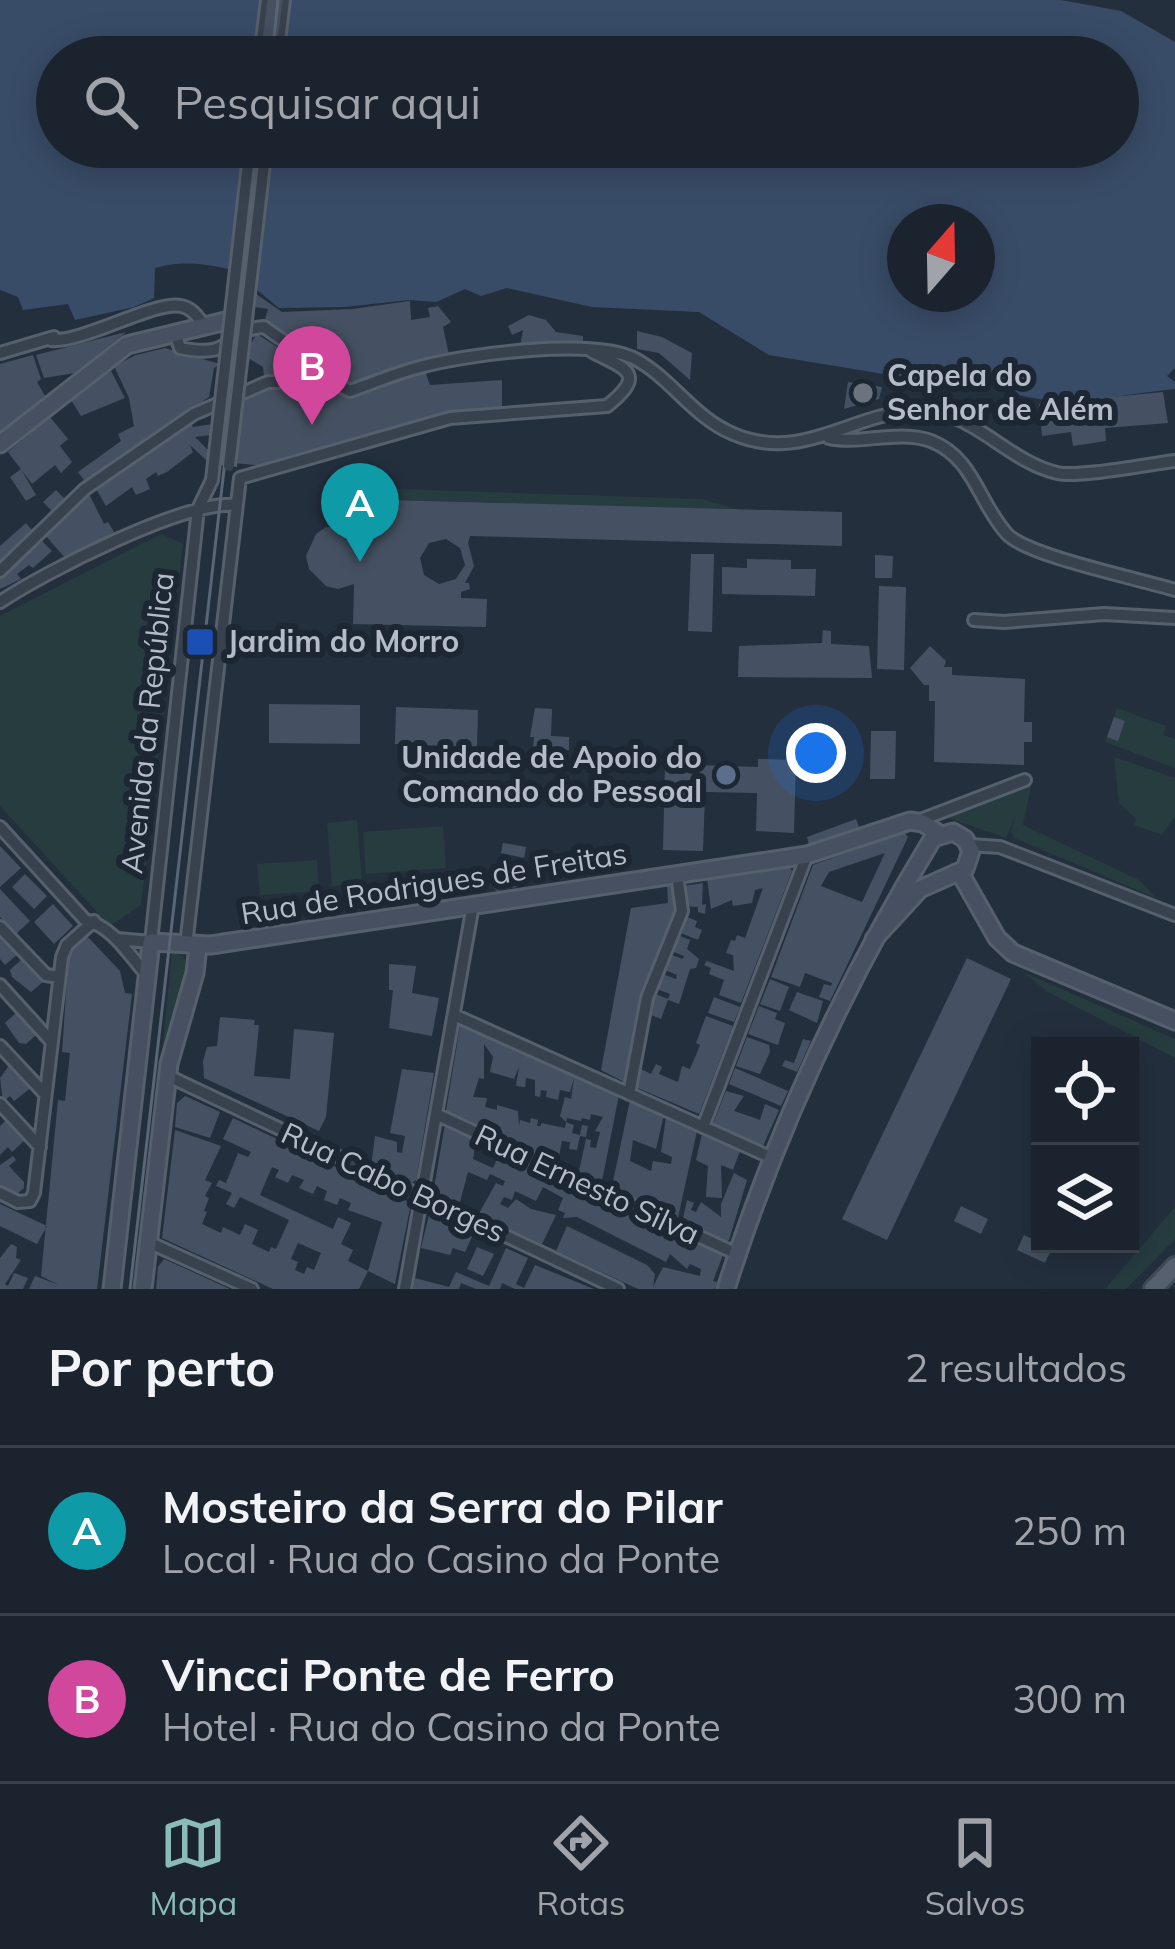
<!DOCTYPE html>
<html lang="pt">
<meta charset="utf-8">
<style>
body{margin:0;font-family:Mulish,sans-serif;background:#242b36;color:#f1f3f6}
.controls{position:absolute;right:36px;bottom:36px;display:grid;overflow:hidden;border-radius:0px;box-shadow:0 6px 30px #0003}
.controls button{width:108px;height:108px;display:grid;place-items:center;padding:0;border:0;border-bottom:3px solid #39404a;background:#1b232e;color:#f1f3f6;font:60px sans-serif}
.compass{position:absolute;left:887px;top:204px;width:108px;height:108px;border-radius:50%;background:#1b232e;box-shadow:0 6px 30px #0003;rotate:20deg}
.you{position:absolute;left:816px;top:753px;width:42px;height:42px;margin:-30px;border:9px solid #fff;border-radius:50%;background:#1a73e8;box-shadow:0 0 0 18px #1a73e833}
.badge{display:grid;place-items:center;width:78px;height:78px;border-radius:50%;background:#8bbbb9;color:#fff;font-size:39px;font-weight:700}
.pin{position:absolute;translate:-50% -99px;filter:drop-shadow(0 3px 6px #0008)}
.pin::after{content:'';position:absolute;top:63px;width:42px;height:36px;background:inherit;clip-path:polygon(0 0,100% 0,50% 100%)}
.list{margin:0;padding:0;list-style:none}
h2{display:flex;justify-content:space-between;align-items:center;height:156px;margin:0;padding:0 48px;font-size:51px}
h2 small{font-size:39px;font-weight:400;color:#a0a4aa}
.list li{display:grid;grid-template-columns:78px 1fr auto;gap:36px;align-items:center;box-sizing:border-box;height:168px;padding:0 48px;border-top:3px solid #39404a}
.list b{display:block;font-size:45px;white-space:nowrap}
.list p{margin:0;font-size:39px;white-space:nowrap;color:#a0a4aa}
.list em{font-size:39px;font-style:normal;color:#a0a4aa}
.icon{flex:none;width:66px;height:66px;fill:none;stroke:currentColor;stroke-width:2;stroke-linecap:round;stroke-linejoin:round}
.map{position:relative;flex:none;width:1175px;height:1289px;overflow:hidden}
.search{position:absolute;background:#1b232e;box-shadow:0 6px 30px #0003;left:36px;right:36px;top:36px;height:132px;display:flex;align-items:center;gap:30px;box-sizing:border-box;padding:0 42px;border-radius:66px;color:#a0a4aa;font-size:45px}
.sheet{height:492px;background:#1b232e}
nav{display:flex;justify-content:space-around;align-items:center;box-sizing:border-box;height:168px;border-top:3px solid #39404a;background:#1b232e;font-size:33px;color:#a0a4aa}
nav a{display:grid;justify-items:center;gap:6px}
nav .on{color:#8bbbb9}
.map>svg:first-child{display:block}
</style>
<div class="map">
<svg width="1175" height="1289" viewBox="0 0 1175 1289">
<rect width="100%" height="100%" fill="#242f3e"/>
<!-- green -->
<path fill="#263c3f" d="M365,488L703,499L739,510L365,499Z
M161,534L183,544L141,905L110,926L0,806V616Z
M1117,708L1166,726L1163,735L1175,739V768L1105,742Z
M1114,757L1175,778V816L1162,835L1134,825L1136,819L1119,803Z
M1027,784L1031,787L1023,825L1139,880L1156,898L1014,838L1011,831L1016,814L1006,838L943,816Z
M357,820L362,884L332,886L327,823Z
M443,826L446,868L366,874L363,832Z
M317,860L319,891L260,895L257,864Z
M172,951L184,957L187,968L161,1064Z
M1023,972L1175,1039V1058L1048,992Z
M1175,1207V1239L1126,1289H1105Z"/>
<!-- water -->
<path fill="#394c67" fill-rule="evenodd" d="M0,0H1061L1121,11L1175,42V368L1167,376L1175,382V389C1110,395 1034,418 979,375L950,385L769,355L699,312L592,307L507,288L481,296L465,289L436,302L409,300L345,307L279,308L256,289L257,274C220,269 192,257 155,268L154,298L134,307L75,320L68,304L23,310L18,297L0,290ZM57,57H1118V147H57ZM905,222H977V294H905Z"/>
<!-- building -->
<path fill="#455162" fill-rule="evenodd" d="M256,294L282,312L352,309L410,301L411,320L430,317L428,308L438,306L451,322L443,327L449,355L421,360L353,386L264,323L268,309L254,307Z
M529,315L546,320L556,332L583,336V343L520,347L523,330L512,335L508,326Z
M637,331L662,337L692,353L690,380L659,353L637,349Z
M126,332L75,373L44,378L36,355Z
M257,334L305,365L306,370L264,376L263,367L243,355Z
M165,348L220,364L214,368L209,397L86,483L78,472L121,441L118,434L134,426L129,398L114,366L136,355Z
M33,355L41,379L37,382L45,396L0,433V364Z
M109,367L125,398L81,416L71,400Z
M425,371L430,385L502,380V407L432,415L269,466L233,463L217,409L271,388L339,391Z
M848,382L882,387L879,399L844,409Z
M1163,392L1168,423L1105,428L1106,441L1073,446L1071,432L1042,436L1039,404Z
M50,417L68,439L60,446L72,462L61,473L55,465L32,484L8,452Z
M191,424L193,427L212,424L211,435L195,437L209,451L207,461L190,445L193,452L167,472L158,476L156,472L146,479L150,489L136,495L132,487L106,506L95,487L173,431Z
M21,469L36,495L26,501L10,477Z
M56,490L68,502L55,514L43,502Z
M89,494L104,524L108,522L114,532L67,560L45,535Z
M353,499L842,512V546L470,536L468,543L474,566L465,583H469L470,589L461,592V598L487,599L486,627L353,624L354,584L338,589L326,586L309,569L306,556L316,534L326,527L349,526ZM446,539L460,548L465,565L456,579L439,584L424,575L420,558L429,543Z
M26,523L35,534L0,565V546Z
M39,538L52,551L33,568L29,565L17,574L21,579L0,589V576Z
M691,554H714L712,632L688,631Z
M875,555L893,556L892,578H875Z
M747,559L791,560V569H816L815,596L722,594V567L747,568Z
M879,586L906,587L904,670L877,669Z
M823,630L831,631V644L869,646L872,678L738,677L739,646L822,643Z
M930,646L946,661L944,667H952V675L1025,679L1024,722H1032V742H1024V765L934,762L935,701H929V685H924L910,668Z
M269,704L360,705V744L269,743Z
M396,707L478,710L477,747L395,744Z
M535,708L552,709L551,736L569,737V750L533,749L534,737H530Z
M1114,717L1125,721L1118,741L1107,737Z
M871,731H896L895,779H870Z
M758,759L796,760L794,833L756,831L757,793L705,792L703,851L663,850L665,764L758,767Z
M856,819L859,827L809,845L807,837Z
M904,832L908,837L830,1001L819,997L824,984L831,986L832,983L805,973L800,987L771,977L813,865ZM885,853L862,902L821,886L829,872Z
M503,843L526,847L524,858L501,853Z
M0,846L21,868L0,887Z
M788,864L792,871L741,1003L719,995L724,980L709,974L711,968L704,965L707,961L734,971L733,955L726,953L731,940L735,941L737,935L745,938L763,888L755,890L752,903L733,906L732,900L711,909L707,878Z
M498,865L518,868L517,873L522,874L520,886L497,891L487,882L490,868L497,870Z
M25,874L47,896L34,909L12,887Z
M676,883L680,911L675,916L628,1084L601,1070L631,908L668,903L667,884Z
M703,883L702,905L706,904L705,914L698,912V907L684,906L683,886Z
M0,889L30,921L16,934L0,917Z
M53,904L73,926L54,944L34,922Z
M682,915L697,921L695,927L702,930L698,940L676,931Z
M675,934L690,940L687,949L699,959L696,968L690,969L679,1004L668,1000L661,1019L646,1013L653,993L668,999L670,994L654,988L660,973L676,979L677,975L660,968L666,953L683,959L684,956L669,950Z
M0,935L18,954L5,965L0,959Z
M86,935L120,971L125,993L132,994L97,1289H29L35,1276L59,1285L41,1276L58,1100L65,1101L70,1053L62,1052L68,964L71,948Z
M967,958L1011,979L887,1240L842,1219Z
M22,959L43,982L31,992L12,977L10,970Z
M389,964L416,966L412,993L439,998L432,1036L389,1028L393,990H389Z
M770,979L789,987L780,1011L760,1004Z
M797,992L823,1001L817,1023L789,1010Z
M714,997L740,1007L734,1022L708,1013Z
M759,1006L777,1013L775,1019L785,1023L778,1045L748,1034Z
M17,1012L37,1034L26,1044L19,1043L5,1023Z
M706,1016L733,1026L699,1114L633,1086L641,1069L651,1074L656,1064L662,1067L659,1074L678,1082L682,1066L690,1069L696,1055L700,1045L696,1043Z
M220,1017L255,1020L254,1025H259L254,1076L290,1079L294,1029L334,1033L326,1117L319,1131L204,1078L203,1061L207,1047L217,1046Z
M467,1025L619,1095L601,1186L578,1176L586,1139L591,1140L590,1147L596,1148L600,1132L595,1131L603,1117L591,1114L590,1120L582,1118L581,1121L567,1118L566,1122L560,1116L565,1097L571,1099L574,1078L570,1092L560,1090L558,1100L546,1097L547,1091L541,1090L540,1097L535,1096V1080L526,1078L525,1087L516,1086L519,1067L514,1079L490,1072L493,1057L484,1044V1079L479,1078L473,1097L487,1098L485,1107L497,1110V1105L518,1111L519,1126L520,1120L530,1123L531,1118L538,1120L537,1126H541V1123L565,1128L566,1122L574,1125L572,1133L580,1135L582,1125L588,1126L586,1137L580,1136L577,1150L569,1149L570,1142L562,1141L557,1166L449,1116L446,1111L460,1026Z
M747,1037L769,1045L770,1052L760,1074L736,1066Z
M803,1039L811,1041L797,1072L782,1066L785,1060L794,1063Z
M10,1064L32,1087L14,1101L10,1096L3,1102L0,1078Z
M735,1068L788,1091L781,1106L729,1084Z
M402,1069L434,1073L416,1180L409,1185L371,1166L375,1136L397,1142V1152L402,1153L405,1136L390,1133Z
M726,1091L744,1096L734,1111L752,1117L760,1120L765,1104L779,1110L763,1146L713,1124Z
M185,1096L220,1112L210,1138L175,1127L177,1103Z
M630,1100L664,1115L656,1149L633,1140L630,1161L651,1171L653,1161L671,1164L672,1157L661,1152L666,1117L697,1131L677,1222L611,1191Z
M233,1118L411,1203L395,1284L368,1271L382,1222L348,1210L351,1203L340,1198L337,1205L324,1200L327,1191L317,1186L313,1194L299,1188L304,1180L292,1175L288,1183L275,1177L279,1170L272,1167L260,1195L333,1229L338,1217L351,1223L341,1244L353,1250L348,1261L368,1271L359,1289H273L162,1238L175,1130L221,1146L205,1180L212,1183L205,1196L209,1198L204,1211L207,1212L202,1224L221,1233L223,1227L240,1235L245,1224L258,1230L252,1244L269,1252L271,1247L276,1249L289,1220L240,1197L234,1208L226,1204L232,1193L216,1186L219,1180L226,1183L238,1153L248,1157L251,1152L223,1139ZM298,1243L321,1253L314,1270L307,1267L304,1274L295,1270L298,1262L291,1259Z
M6,1120L25,1140L12,1152L8,1147L0,1155V1126Z
M445,1124L476,1139L473,1159L493,1168L501,1150L723,1255L713,1281L717,1282L715,1289H638L556,1251L567,1226L647,1265L655,1274L653,1287L663,1267L700,1276L701,1269L690,1264L687,1269L670,1254L666,1262L577,1217L563,1218L565,1213L558,1210L563,1198L543,1187L536,1201L515,1191L512,1200L504,1197L500,1204L508,1208L516,1199L531,1209L556,1215L542,1244L478,1215L496,1183L503,1186L505,1181L490,1174L487,1180L468,1172L459,1206L433,1194Z
M702,1134L740,1151L733,1170L721,1165L722,1198L706,1197L708,1166L696,1160Z
M13,1156L16,1160L9,1166L24,1182V1188L17,1194L0,1187V1165Z
M734,1173L747,1180L729,1240L725,1242L682,1223L687,1200L694,1203L691,1210L696,1212L701,1202L721,1217V1204Z
M0,1204L47,1226L37,1244L0,1226Z
M961,1206L988,1219L981,1234L954,1221Z
M429,1215L474,1232L465,1252L453,1248L450,1255L421,1248Z
M1024,1235L1052,1248L1045,1263L1017,1250Z
M11,1244L17,1247L16,1258L21,1260L5,1284L8,1286L14,1273L28,1278L23,1289H0V1258Z
M477,1247L494,1254L483,1276L467,1269Z
M506,1248L528,1258L516,1284L524,1288L535,1265L594,1289H515L502,1283L500,1289H476L461,1283L459,1289H413L415,1278L449,1287L456,1272L489,1286Z
M164,1259L230,1289H156L158,1267Z"/>
<g fill="none" stroke-linecap="round" stroke-linejoin="round">
<defs>
<path id="street" d="M260,57L267,0
M277,57L284,0
M175,332L180,348C237,360 222,330 264,327L314,362L321,377L350,391C373,383 396,373 420,367C467,354 596,337 637,360C671,379 694,417 731,433C802,465 851,412 917,411C973,409 1004,460 1057,473C1079,478 1149,464 1175,461
M51,340C83,343 156,300 181,306C192,308 197,316 203,324
M0,353L54,337
M829,438C859,445 899,429 931,441C974,458 978,502 1007,534C1027,556 1140,579 1175,590
M240,478L450,418L607,406C649,372 624,369 591,351
M0,571L85,489L194,414L268,382H311L321,377
M0,602C45,572 185,500 236,505
M974,620L1004,622L1104,614L1175,618
M918,821L1025,780
M0,827L85,920C114,927 129,956 148,976
M969,845L1000,847L1175,915
M0,927L46,975L59,977
M117,939L151,942L198,509L212,480
M186,945L240,478
M0,985L50,1040
M454,1015L770,1157
M0,1046L45,1094
M168,1076L618,1289
M629,1094L647,998L682,911L677,875
M0,1104L40,1147
M438,1115L737,1254
M703,1127L807,855
M0,1193L18,1202L30,1201L34,1193L62,957L67,945L94,921
M148,1242L252,1289
M405,1289L473,905"/>
<path id="secondary" d="M268,57L275,0
M0,444L127,345L238,318L258,147
M960,873L997,938L1013,953L1175,1021
M112,1289L151,942L211,945L807,855L910,821L923,823L939,834
M143,1289L169,1064L195,973L198,946
M726,1289C776,1131 847,979 933,838L953,832L965,839L971,851L965,869L920,889L874,939"/>
<path id="primary" d="M1153,1289L1175,1266"/>
</defs>
<!-- street casing -->
<use href="#street" stroke="#565f6c" stroke-width="16"/>
<!-- secondary casing -->
<use href="#secondary" stroke="#565f6c" stroke-width="21"/>
<!-- primary casing -->
<use href="#primary" stroke="#414a57" stroke-width="22"/>
<!-- street -->
<use href="#street" stroke="#38414e" stroke-width="10"/>
<!-- secondary -->
<use href="#secondary" stroke="#465061" stroke-width="15"/>
<!-- primary -->
<use href="#primary" stroke="#56606e" stroke-width="16"/>
<!-- tram -->
<path stroke="#5a6575" stroke-width="3" d="M272,57L278,0
M130,1289L261,147"/>
<defs>
<path id="street-bridge" d="M229,466L266,147
M212,480L250,147"/>
</defs>
<!-- street-bridge casing -->
<use href="#street-bridge" stroke="#565f6c" stroke-width="16" stroke-linecap="butt"/>
<!-- street-bridge -->
<use href="#street-bridge" stroke="#38414e" stroke-width="10"/>
</g>
<!-- markers -->
<circle fill="#6b7280" stroke="#1d2633" stroke-width="4.5" cx="863" cy="393" r="12"/>
<rect fill="#1a4fb4" stroke="#1d2633" stroke-width="4.5" x="185" y="627" width="30" height="30" rx="6"/>
<circle fill="#5c6f8a" stroke="#1d2633" stroke-width="4.5" cx="726" cy="775" r="12"/>
<g text-anchor="middle" stroke-width="12" stroke-linejoin="round" paint-order="stroke">
<!-- poi labels -->
<g font-size="30" font-weight="bold" fill="#b4bcc9" stroke="#1d2633" text-anchor="start">
<text x="887" y="386">Capela do<tspan x="887" dy="34">Senhor de Além</tspan></text>
<text x="227" y="652">Jardim do Morro</text>
<text x="702" y="768" text-anchor="end">Unidade de Apoio do<tspan x="702" dy="34">Comando do Pessoal</tspan></text>
</g>
<!-- street labels -->
<g font-size="30" fill="#b4bcc9" stroke="#1d2633">
<text transform="translate(148 723) rotate(-84)" y="10">Avenida da República</text>
<text transform="translate(434 884) rotate(-9)" y="10">Rua de Rodrigues de Freitas</text>
<text transform="translate(393 1183) rotate(25)" y="10">Rua Cabo Borges</text>
<text transform="translate(587 1185) rotate(25)" y="10">Rua Ernesto Silva</text>
</g>
</g>
</svg>
<div class="controls">
<button><svg class="icon" aria-label="locate" viewBox="0 0 24 24"><circle cx="12" cy="12" r="6"/><path d="M12 2v4M12 18v4M2 12h4M18 12h4"/></svg></button>
<button><svg class="icon" aria-label="layers" viewBox="0 0 24 24"><path d="M12 4l9 5-9 5-9-5zM3 14l9 5 9-5"/></svg></button>
</div>
<svg class="compass" viewBox="-18 -18 36 36"><path d="M0-13l5 13h-10z" fill="#e53935"/><path d="M0 13l5-13h-10z" fill="#a0a4aa"/></svg>
<div class="you"></div>
<div class="pin badge" style="left:360px;top:562px;background:#0f9aa8">A</div>
<div class="pin badge" style="left:312px;top:425px;background:#d1479c">B</div>
<div class="search"><svg class="icon" aria-label="search" viewBox="0 0 24 24"><circle cx="10" cy="10" r="6"/><path d="M15 15l6 6"/></svg>Pesquisar aqui</div>
</div>
<section class="sheet">
<h2>Por perto<small>2 resultados</small></h2>
<ul class="list">
<li><span class="badge" style="background:#0f9aa8">A</span><div><b>Mosteiro da Serra do Pilar</b><p>Local · Rua do Casino da Ponte</p></div><em>250 m</em></li>
<li><span class="badge" style="background:#d1479c">B</span><div><b>Vincci Ponte de Ferro</b><p>Hotel · Rua do Casino da Ponte</p></div><em>300 m</em></li>
</ul>
</section>
<nav>
<a class="on"><svg class="icon" aria-label="map" viewBox="0 0 24 24"><path d="M3 6l6-2 6 2 6-2v14l-6 2-6-2-6 2zM9 4v14M15 6v14"/></svg>Mapa</a>
<a><svg class="icon" aria-label="directions" viewBox="0 0 24 24"><path d="M12 3l9 9-9 9-9-9zM9 14v-3h6M13 9l2 2-2 2"/></svg>Rotas</a>
<a><svg class="icon" aria-label="saved" viewBox="0 0 24 24"><path d="M7 4h10v16l-5-4-5 4z"/></svg>Salvos</a>
</nav>
